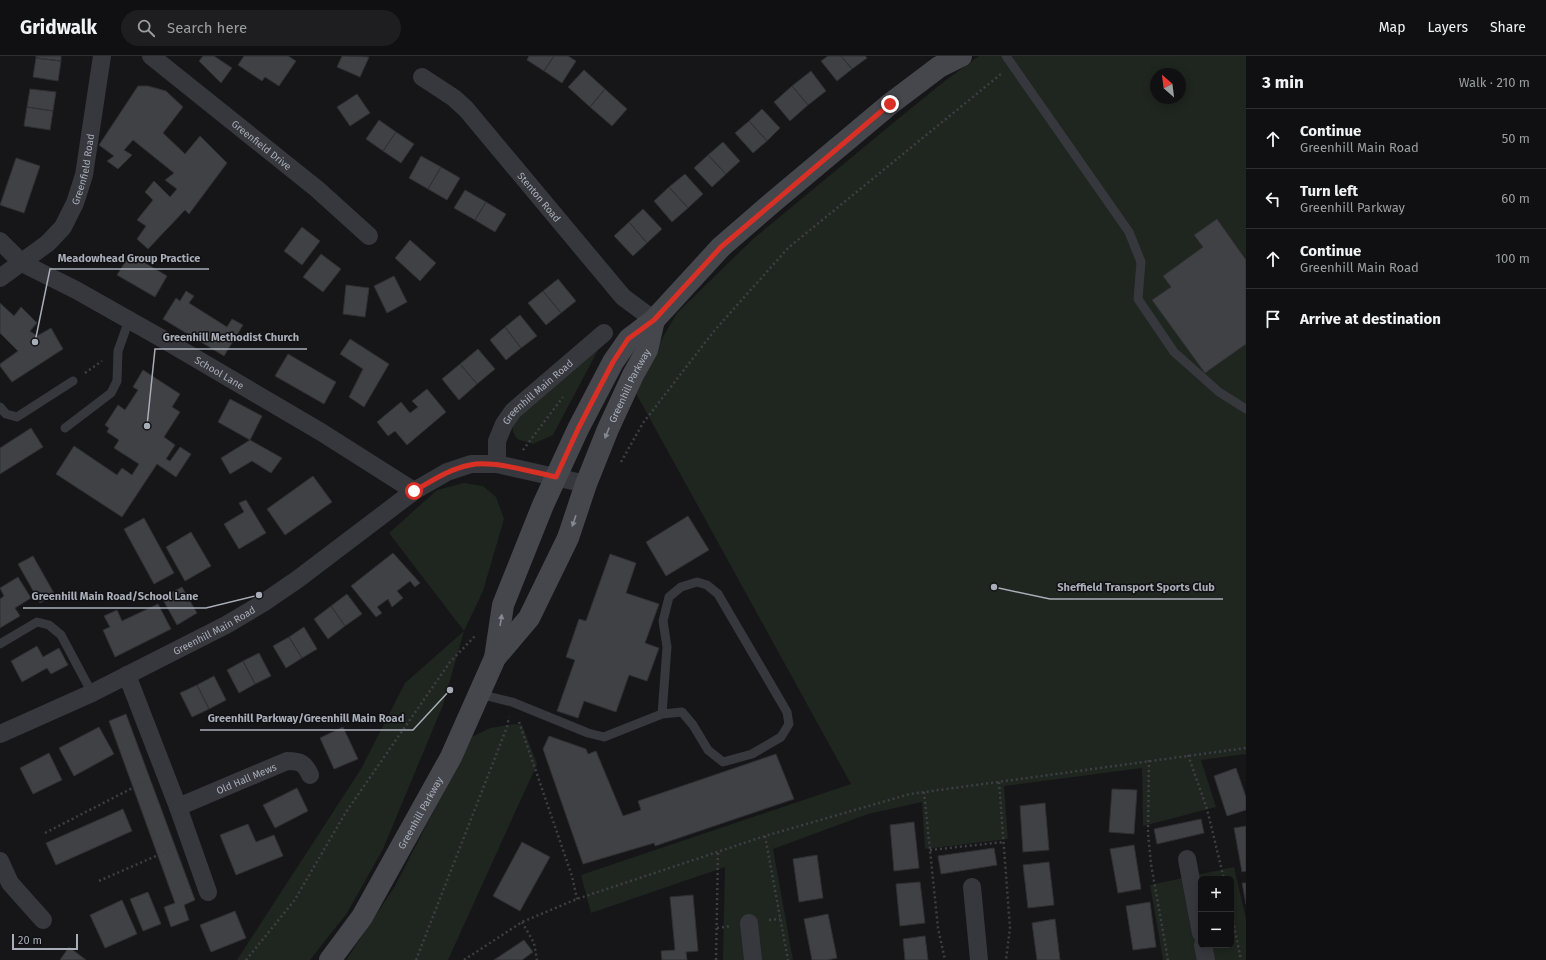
<!DOCTYPE html>
<meta charset="utf-8">
<style>
body{margin:0;font-family:"Fira Sans",sans-serif;background:#1e1e20;color:#f1f3f6}
.controls{position:absolute;right:12px;bottom:12px;display:grid;overflow:hidden;border-radius:6px;box-shadow:0 2px 10px #0003}
.controls button{width:36px;height:36px;display:grid;place-items:center;padding:0;border:0;border-bottom:1px solid #303032;background:#101012;color:#f1f3f6;font:20px sans-serif}
.compass{position:absolute;left:1150px;top:12px;width:36px;height:36px;border-radius:50%;background:#101012;box-shadow:0 2px 10px #0003;rotate:332deg}
.scale{position:absolute;left:12px;bottom:10px;width:66px;box-sizing:border-box;padding-left:4px;border:2px solid #a8adb8;border-top:0;font-size:11px;line-height:14px;white-space:nowrap;color:#a8adb8;-webkit-text-stroke:3px #111113;paint-order:stroke}
.stop{position:absolute;width:12px;height:12px;margin:-9px;border:3px solid #d93025;border-radius:50%;background:#fff}
.stop.end{background:#d93025;border-color:#fff;box-shadow:0 1px 4px #0008}
.list{margin:0;padding:0;list-style:none}
h2{display:flex;justify-content:space-between;align-items:center;height:52px;margin:0;padding:0 16px;font-size:17px}
h2 small{font-size:13px;font-weight:400;color:#9c9d9f}
.list li{display:grid;grid-template-columns:26px 1fr auto;gap:12px;align-items:center;box-sizing:border-box;height:60px;padding:0 16px;border-top:1px solid #303032}
.list b{display:block;font-size:15px;white-space:nowrap}
.list p{margin:0;font-size:13px;white-space:nowrap;color:#9c9d9f}
.list em{font-size:13px;font-style:normal;color:#9c9d9f}
.icon{flex:none;width:22px;height:22px;fill:none;stroke:currentColor;stroke-width:2;stroke-linecap:round;stroke-linejoin:round}
.map{position:relative;flex:none;width:1246px;height:904px;overflow:hidden}
header{display:flex;align-items:center;gap:24px;box-sizing:border-box;height:56px;padding:0 20px;background:#101012;border-bottom:1px solid #303032}
header strong{font-size:19px}
nav{display:flex;gap:22px;margin-inline-start:auto;font-size:14px}
.search{width:280px;height:36px;background:#1e1e20;display:flex;align-items:center;gap:10px;box-sizing:border-box;padding:0 14px;border-radius:22px;color:#9c9d9f;font-size:15px}
main{display:flex}
aside{flex:1;background:#101012}
.map>svg:first-child{display:block}
</style>
<header>
<strong>Gridwalk</strong>
<div class="search"><svg class="icon" aria-label="search" viewBox="0 0 24 24"><circle cx="10" cy="10" r="6"/><path d="M15 15l6 6"/></svg>Search here</div>
<nav><a>Map</a><a>Layers</a><a>Share</a></nav>
</header>
<main>
<div class="map">
<svg width="1246" height="904" viewBox="0 0 1246 904">
<rect width="100%" height="100%" fill="#161618"/>
<!-- green -->
<path fill="#1e261f" fill-rule="evenodd" d="M979,0H1246V698L1201,704L1216,751L1143,770L1142,712L1004,730L1008,783L925,793L922,746L868,758L773,793L793,904H723L725,811L591,857L581,819L851,728L633,332L677,257L753,183L904,58L946,24ZM1156,18H1180V42H1156Z
M598,294L553,379L533,388L517,383L513,376L512,365Z
M464,427L483,430L496,441L504,463L483,535L464,575L443,649L383,793L347,857L310,904H237L361,713L405,627L464,575L389,477L437,434Z
M514,668L522,669L537,708L448,904H346L395,830L472,681L490,672Z
M1234,811L1246,863V904H1163L1150,829ZM1201,823H1231V889H1201Z"/>
<!-- building -->
<path fill="#404145" stroke="#303034" d="M36,0H61V5L36,2Z
M203,0H214L232,12L221,27L199,5Z
M244,0H288L296,5L279,30L265,21L262,25L238,9Z
M342,0L369,1L360,21L337,11Z
M529,0H554L544,15L527,4Z
M554,0H568L576,5L562,27L544,15Z
M828,0H841L852,13L837,25L821,5Z
M841,0H865L867,2L852,13Z
M36,2L61,5L58,25L33,21Z
M584,14L605,33L590,51L568,31Z
M811,15L826,35L808,49L792,30Z
M138,30H148L166,35L183,51L163,77L185,98L200,80L227,107L189,158L185,154L148,193L137,183L146,170L137,164L153,144L145,136L154,125L170,141L177,133L165,124L174,117L133,84L124,94L132,99L118,113L107,105L114,100L99,89Z
M792,30L808,49L790,65L774,46Z
M30,33L56,36L53,55L27,51Z
M605,33L627,53L612,70L590,51Z
M357,38L370,57L350,70L337,51Z
M27,51L53,55L50,74L24,70Z
M762,53L780,72L767,85L749,65Z
M379,64L396,76L383,95L366,83Z
M749,65L767,85L753,97L735,77Z
M396,76L414,88L401,107L383,95Z
M723,86L740,105L726,118L708,99Z
M708,99L726,118L712,131L694,112Z
M421,100L441,111L428,133L409,122Z
M16,102L40,110L24,157L0,149Z
M441,111L460,122L447,144L428,133Z
M685,118L703,138L688,152L669,131Z
M669,131L688,152L672,166L654,145Z
M465,134L486,146L475,164L454,152Z
M486,146L506,158L495,176L475,164Z
M643,153L662,173L647,187L629,166Z
M1217,163L1246,204V288L1205,317L1152,244L1171,231L1163,220L1203,191L1194,179Z
M629,166L647,187L633,200L614,180Z
M302,171L320,185L302,209L284,195Z
M410,184L436,207L420,225L395,202Z
M130,198L167,220L155,241L117,219Z
M321,198L341,213L323,236L303,221Z
M394,220L407,246L387,257L374,230Z
M558,223L576,245L561,257L543,235Z
M346,229L369,232L365,261L343,258Z
M186,235L194,240L189,247L227,271L232,263L243,269L224,300L163,263L176,242L180,245Z
M543,235L561,257L546,269L528,247Z
M0,247L14,260L21,251L37,267L30,275L37,280L51,272L63,293L12,326L0,310V308L18,295L0,277Z
M520,259L537,280L521,292L505,271Z
M505,271L521,292L506,304L490,284Z
M350,283L389,308L364,351L349,341L363,313L340,298Z
M478,293L495,313L477,328L460,308Z
M288,298L336,326L324,348L275,320Z
M460,308L477,328L459,344L442,323Z
M143,314L180,338L172,351L180,356L164,381L175,389L166,403L170,405L180,391L191,398L176,421L157,408L122,461L56,418L74,390L117,419L122,412L132,419L139,408L114,392L119,384L107,376L109,372L105,369L118,349L125,354L138,334L133,331Z
M427,333L446,356L407,389L395,375L388,380L377,366L401,346L410,357L418,351L412,345Z
M230,343L262,360L250,384L218,366Z
M31,372L43,391L0,418V392Z
M250,384L282,402L271,417L252,405L230,418L221,402Z
M313,420L332,446L285,479L267,453Z
M246,444L266,477L239,493L224,468L244,456L239,447Z
M688,460L709,494L666,520L646,486Z
M144,462L174,517L154,528L124,473Z
M191,476L211,510L185,525L166,491Z
M393,497L420,527L415,531L410,525L397,535L403,542L392,551L388,543L377,551L382,557L376,561L351,530Z
M610,498L636,507L626,537L659,548L645,587L659,592L647,625L629,619L616,656L584,645L578,662L557,655L575,604L566,601L579,563L586,565Z
M33,500L55,539L40,547L18,508Z
M18,521L31,542L15,552L20,560L0,572V543L4,540L0,532Z
M182,531L197,557L177,569L162,542Z
M347,538L362,558L345,570L331,550Z
M158,548L171,573L115,601L103,574L110,571L104,560L117,554L122,565Z
M331,550L345,570L328,583L314,563Z
M304,571L317,593L302,602L289,581Z
M289,581L302,602L286,612L273,590Z
M37,590L43,601L59,592L68,609L51,618L47,612L22,626L11,605Z
M259,597L271,620L255,628L243,605Z
M243,605L255,628L239,637L227,614Z
M214,620L226,644L209,653L197,629Z
M197,629L209,653L192,661L180,637Z
M126,658L195,844L184,849L189,864L171,871L164,851L175,847L109,665Z
M99,671L114,698L74,720L59,692Z
M343,671L358,703L334,713L320,682Z
M549,680L586,693L588,698L596,695L623,760L641,754L638,745L776,698L794,743L655,790L654,787L583,808L543,693Z
M49,697L62,724L33,738L20,712Z
M1236,712L1246,741V754L1227,760L1214,720Z
M297,732L308,755L275,772L263,749Z
M1112,733L1137,734L1134,778L1109,776Z
M1045,747L1049,794L1023,796L1020,750Z
M123,753L132,775L56,809L46,787Z
M1201,763L1204,777L1157,788L1154,773Z
M914,766L919,812L894,815L890,769Z
M248,768L256,786L274,779L283,800L236,819L220,779Z
M1246,770V815L1242,816L1234,772Z
M522,786L550,801L520,855L493,840Z
M1134,789L1141,833L1118,837L1110,793Z
M994,792L997,809L941,818L938,800Z
M817,799L823,842L799,846L793,803Z
M1049,806L1054,849L1028,852L1023,809Z
M920,826L925,867L900,870L896,828Z
M1242,827H1246V848Z
M148,836L161,868L143,875L130,843Z
M693,839L698,895L686,896L687,904H662L661,895L675,894L670,841Z
M122,844L137,878L105,892L90,859Z
M1150,846L1156,891L1133,894L1126,850Z
M235,855L246,882L211,896L200,869Z
M828,858L837,902L827,904H812L804,863Z
M1055,863L1060,904H1037L1032,867Z
M925,880L928,904H905L903,883Z
M524,884L533,896L522,904H494Z
M69,891L86,904H60Z"/>
<g fill="none" stroke-linecap="round" stroke-linejoin="round">
<!-- path -->
<path stroke="#3d3f44" stroke-width="2.5" stroke-dasharray="2 3" stroke-linecap="butt" d="M85,317L102,305
M523,394L563,341
M621,406L643,367L714,275L788,192L1001,18
M519,666L572,820L577,843
M1188,699L1207,753L1224,823
M1149,704L1148,777L1151,808L1168,904
M999,726L1010,872L1006,904
M924,736L938,872L945,904
M45,777L146,725
M765,780L788,904
M930,794L1004,786
M99,825L172,793
M1231,855L1241,904
M769,864L780,863
M522,866L534,887L537,904
M717,872L730,870
M246,904L294,845L346,756L450,606L475,580
M416,904L507,671L509,661
M464,904L522,866L577,843L765,780L910,738L1246,692
M716,904L718,795"/>
<!-- service -->
<path stroke="#37383d" stroke-width="9" d="M1006,0L1129,176L1141,206L1138,243L1174,296L1219,336L1246,353
M0,351L6,358L17,361L73,325
M65,372L111,337L117,325L118,295L129,264
M0,588L37,566L49,569L61,579L92,637
M479,638L512,646L588,677L604,681L662,658L667,591L663,565L669,541L681,531L697,526L707,529L718,538L787,656L789,668L781,681L752,698L723,706L708,694L693,669L682,656L662,658"/>
<!-- minor -->
<g stroke="#37383d" stroke-width="18">
<path id="s1" d="M151,0L317,133L369,180"/>
<path id="s2" d="M422,21L454,42L466,53L623,241L654,264"/>
<path id="s3" d="M0,185L22,207L76,234L161,282L321,376L414,435"/>
<path id="s4" d="M0,222L48,187L63,171L75,147L84,119L102,0"/>
<path id="s5" d="M497,408V385L504,368L513,355L604,277"/>
<path d="M127,619L178,751L208,836"/>
<path id="s6" d="M0,678L92,637L226,569L263,547L298,523L414,435L447,416L471,408H497L586,428"/>
<path id="s7" d="M178,751L287,705C300,705 305,707 310,719"/>
<path d="M1187,803L1201,877"/>
<path d="M0,805L10,827L43,864"/>
<path d="M972,831L979,904"/>
<path d="M749,867L753,904"/>
<path d="M1203,889L1206,904"/>
</g>
<!-- secondary -->
<g stroke="#45474d" stroke-width="22">
<path id="s8" d="M495,602L529,562L568,482L586,428L608,373L633,319L647,294L654,264"/>
<path id="s9" d="M330,904L362,861L451,701L495,602L503,549L543,449L578,373L613,306L629,283L654,264L721,191L773,146L890,48L939,11L961,0"/>
</g>
</g>
<!-- one-way arrows -->
<defs><path id="oneway-solid" d="M-6-.8H1V-3.2L6.5 0L1 3.2V.8H-6Z"/></defs>
<g fill="#858993">
<use href="#oneway-solid" transform="translate(607 377) rotate(112)"/>
<use href="#oneway-solid" transform="translate(574 465) rotate(109)"/>
<use href="#oneway-solid" transform="translate(501 564) rotate(-81)"/>
</g>
<g fill="none" stroke-linecap="round" stroke-linejoin="round">
<!-- route -->
<path stroke="#d93025" stroke-width="5" d="M414,435C432,425 449,413 470,409C492,404 533,416 556,421L578,373L595,340L613,306L628,283L654,264L721,191L890,48"/>
</g>
<g text-anchor="middle" stroke-width="3" stroke-linejoin="round" paint-order="stroke">
<!-- street labels -->
<g font-size="10" fill="#a8adb8" stroke="#111113">
<text dy="4" stroke="none"><textPath href="#s1" startOffset="142">Greenfield Drive</textPath></text>
<text dy="4" stroke="none"><textPath href="#s4" startOffset="143">Greenfield Road</textPath></text>
<text dy="4" stroke="none"><textPath href="#s2" startOffset="169">Stenton Road</textPath></text>
<text dy="4" stroke="none"><textPath href="#s3" startOffset="257">School Lane</textPath></text>
<text dy="4" stroke="none"><textPath href="#s8" startOffset="306">Greenhill Parkway</textPath></text>
<text dy="4" stroke="none"><textPath href="#s5" startOffset="88">Greenhill Main Road</textPath></text>
<text dy="4" stroke="none"><textPath href="#s6" startOffset="238">Greenhill Main Road</textPath></text>
<text dy="4" stroke="none"><textPath href="#s7" startOffset="74">Old Hall Mews</textPath></text>
<text dy="4" stroke="none"><textPath href="#s9" startOffset="173">Greenhill Parkway</textPath></text>
</g>
</g>
<!-- callouts -->
<path fill="none" stroke="#a8adb8" stroke-width="1.5" d="M35 286L50 213H209M147 370L155 293H307M994 531L1050 543H1223M259 539L206 552H23M450 634L413 674H200"/>
<g fill="#a8adb8" stroke="#111113" stroke-width="1.5">
<circle cx="35" cy="286" r="4"/>
<circle cx="147" cy="370" r="4"/>
<circle cx="994" cy="531" r="4"/>
<circle cx="259" cy="539" r="4"/>
<circle cx="450" cy="634" r="4"/>
</g>
<g font-size="11" text-anchor="middle" font-weight="bold" fill="#a8adb8" stroke="#111113" stroke-width="3" stroke-linejoin="round" paint-order="stroke">
<text x="129" y="206">Meadowhead Group Practice</text>
<text x="231" y="285">Greenhill Methodist Church</text>
<text x="1136" y="535">Sheffield Transport Sports Club</text>
<text x="115" y="544">Greenhill Main Road/School Lane</text>
<text x="306" y="666">Greenhill Parkway/Greenhill Main Road</text>
</g>
</svg>
<div class="controls">
<button>+</button>
<button>−</button>
</div>
<svg class="compass" viewBox="-18 -18 36 36"><path d="M0-13l5 13h-10z" fill="#e53935"/><path d="M0 13l5-13h-10z" fill="#9c9d9f"/></svg>
<div class="scale">20 m</div>
<div class="stop" style="left:414px;top:435px"></div>
<div class="stop end" style="left:890px;top:48px"></div>
</div>
<aside>
<h2>3 min<small>Walk · 210 m</small></h2>
<ul class="list">
<li><svg class="icon" aria-label="ahead" viewBox="0 0 24 24"><path d="M12 20V5M6 11l6-6 6 6"/></svg><div><b>Continue</b><p>Greenhill Main Road</p></div><em>50 m</em></li>
<li><svg class="icon" aria-label="left" viewBox="0 0 24 24"><path d="M17 20v-9H6M10 6l-5 5 5 5"/></svg><div><b>Turn left</b><p>Greenhill Parkway</p></div><em>60 m</em></li>
<li><svg class="icon" aria-label="ahead" viewBox="0 0 24 24"><path d="M12 20V5M6 11l6-6 6 6"/></svg><div><b>Continue</b><p>Greenhill Main Road</p></div><em>100 m</em></li>
<li><svg class="icon" aria-label="arrive" viewBox="0 0 24 24"><path d="M6 21V4h12l-3 4 3 4H6"/></svg><div><b>Arrive at destination</b></div></li>
</ul>
</aside>
</main>
